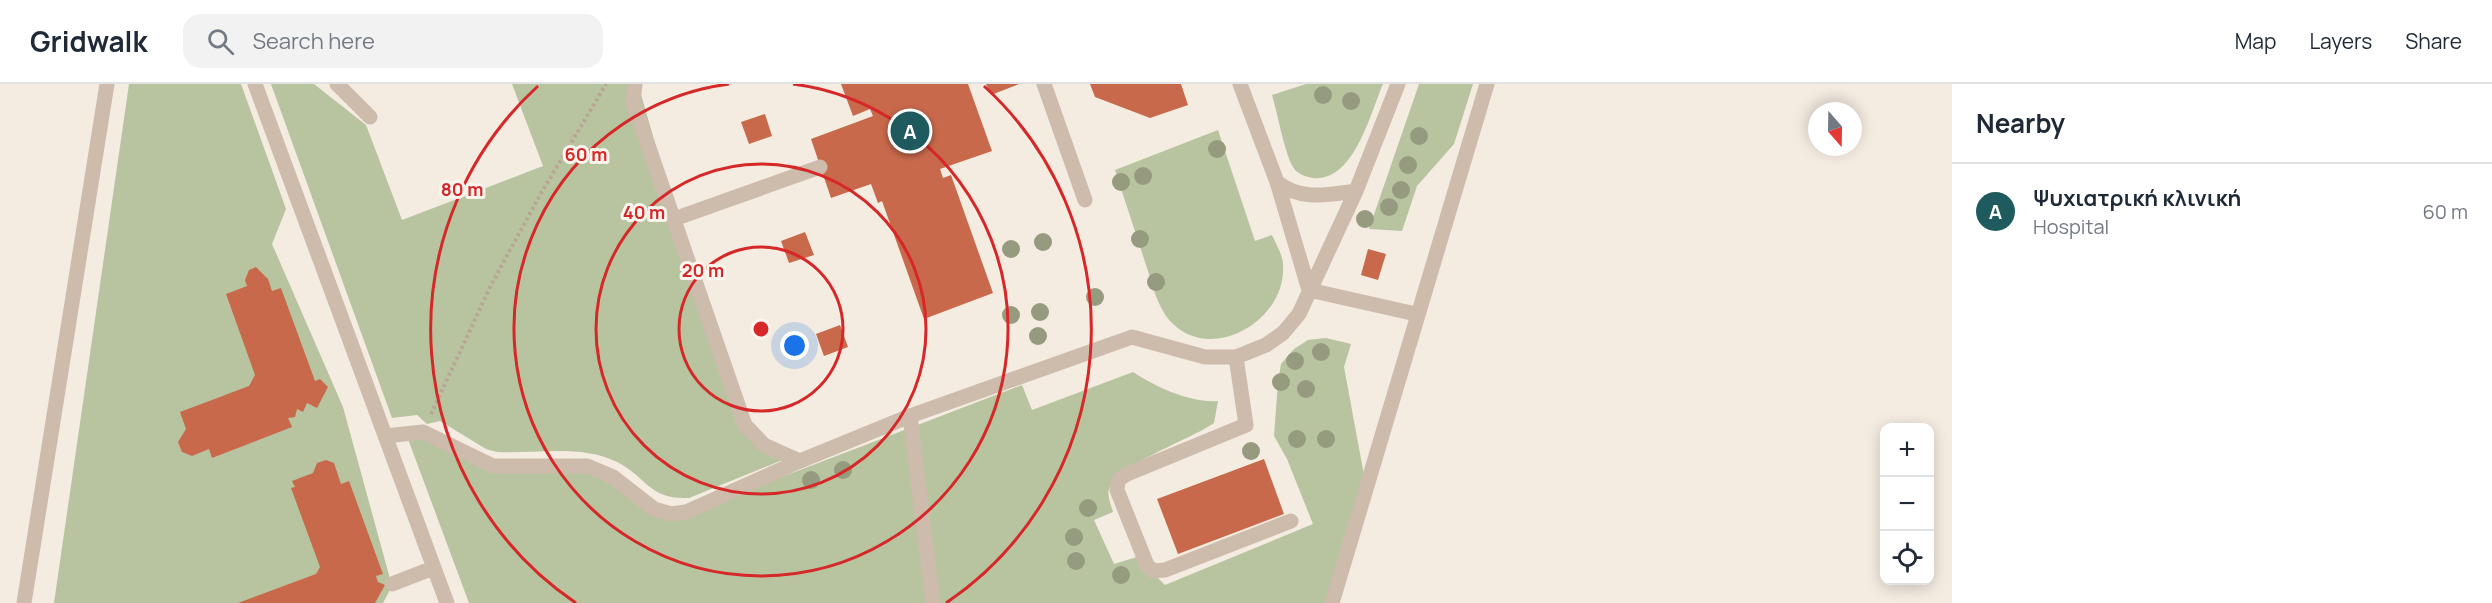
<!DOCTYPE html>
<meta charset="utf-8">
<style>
body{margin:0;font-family:Manrope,sans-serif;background:#f2f2f3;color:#1f2937}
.controls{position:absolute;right:18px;bottom:18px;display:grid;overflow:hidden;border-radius:12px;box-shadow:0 3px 15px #0003}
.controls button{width:54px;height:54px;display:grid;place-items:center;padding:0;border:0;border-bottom:2px solid #e0e1e3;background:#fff;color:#1f2937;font:30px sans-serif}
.compass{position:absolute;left:1808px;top:18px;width:54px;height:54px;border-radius:50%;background:#fff;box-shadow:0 3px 15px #0003;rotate:160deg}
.you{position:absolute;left:795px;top:262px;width:21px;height:21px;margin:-15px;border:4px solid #fff;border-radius:50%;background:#1a73e8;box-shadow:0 0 0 9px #1a73e833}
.badge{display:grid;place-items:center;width:39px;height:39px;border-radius:50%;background:#1f5a5e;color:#fff;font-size:20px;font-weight:700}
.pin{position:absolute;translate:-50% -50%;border:3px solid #fff;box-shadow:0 2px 6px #0006}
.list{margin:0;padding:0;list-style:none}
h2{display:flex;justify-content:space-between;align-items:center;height:78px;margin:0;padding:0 24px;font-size:26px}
h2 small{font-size:20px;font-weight:400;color:#747a83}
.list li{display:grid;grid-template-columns:39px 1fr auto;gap:18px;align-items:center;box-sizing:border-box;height:96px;padding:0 24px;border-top:2px solid #e0e1e3}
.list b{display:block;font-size:22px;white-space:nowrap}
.list p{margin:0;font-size:20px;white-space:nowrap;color:#747a83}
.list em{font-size:20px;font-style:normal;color:#747a83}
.icon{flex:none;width:33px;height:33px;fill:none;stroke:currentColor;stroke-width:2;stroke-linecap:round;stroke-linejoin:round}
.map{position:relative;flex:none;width:1952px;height:519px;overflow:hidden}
header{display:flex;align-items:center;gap:36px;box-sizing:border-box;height:84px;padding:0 30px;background:#fff;border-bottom:2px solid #e0e1e3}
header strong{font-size:28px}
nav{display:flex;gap:33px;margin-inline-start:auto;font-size:21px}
.search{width:420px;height:54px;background:#f2f2f3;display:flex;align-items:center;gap:15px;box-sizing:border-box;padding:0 21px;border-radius:18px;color:#747a83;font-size:22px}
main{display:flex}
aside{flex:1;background:#fff}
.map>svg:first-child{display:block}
</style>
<header>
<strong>Gridwalk</strong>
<div class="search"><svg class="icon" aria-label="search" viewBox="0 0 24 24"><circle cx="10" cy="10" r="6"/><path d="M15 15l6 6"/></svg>Search here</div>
<nav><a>Map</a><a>Layers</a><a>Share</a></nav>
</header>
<main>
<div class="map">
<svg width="1952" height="519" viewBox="0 0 1952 519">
<rect width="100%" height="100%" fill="#f4ebe1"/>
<!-- green -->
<path fill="#b8c4a0" d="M129,0H241L286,125L272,160L343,323L392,502L383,519H54Z
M271,0H314L366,41L402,136L543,82L512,0H638L716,271L740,342L785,375L689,414C649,416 647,393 617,378C581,360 536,370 497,368L486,365L440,337L427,340L417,331L392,334Z
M1306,0H1383C1370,30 1354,98 1313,94C1306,93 1297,90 1293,83C1284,67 1278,31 1272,11Z
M1419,0H1473L1454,60L1417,102L1402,147L1369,145Z
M1218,46L1255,157L1272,151C1276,160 1283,171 1283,181C1287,237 1210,281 1170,237C1156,221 1152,198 1145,178C1135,147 1125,117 1115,86Z
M1326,254L1351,260L1344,283L1364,391L1327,519H469L408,355L425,352L493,381L575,382L656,423L685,430L1022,301L1032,326L1133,288C1156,303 1190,319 1218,317L1214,339C1192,355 1116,381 1109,405C1107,412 1111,421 1113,428L1094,436L1114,480L1137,473L1165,501L1313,440L1287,375L1274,352L1278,298L1281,280L1294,265L1308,256Z"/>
<!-- building -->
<path fill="#c8694b" d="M841,0H968L992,67L940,85L943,94L951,91L993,209L924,235L882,117L878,119L871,100L831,114L811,55L873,32L870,25L853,32Z
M986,0H1019L991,11Z
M1090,0H1181L1188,21L1150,34L1095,13Z
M765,30L772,52L749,60L741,38Z
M805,148L814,171L789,179L781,157Z
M1368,165L1386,170L1378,196L1361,191Z
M256,183L268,195L272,207L281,204L315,297L320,295L328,303L317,324L307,319L303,328L297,325L295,333L288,334L292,343L212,374L209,365L192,372L182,368L178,358L186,345L180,328L249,302L255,291L226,210L247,202L245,196L249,186Z
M840,241L848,263L824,272L816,250Z
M1264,375L1284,430L1178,470L1157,415Z
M326,376L334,379L341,400L349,397L383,490L376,492L378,498L385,501L375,519H238L316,490L320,483L291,404L295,403L292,397L313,389L317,379Z"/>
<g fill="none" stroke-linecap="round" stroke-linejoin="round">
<!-- path -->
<path stroke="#b9a596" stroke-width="4" stroke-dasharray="3 3" stroke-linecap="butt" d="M431,330L491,201L540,111L606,0"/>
<!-- service -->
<path stroke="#cdbbac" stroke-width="15" d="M255,0L447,519
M337,0L370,33
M635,0L633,18L745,341L764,361L800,377
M1044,0L1085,116
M1240,0L1277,98L1309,206L1416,230
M1277,98C1300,117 1328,111 1356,107
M674,135L820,83
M1236,273L1246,341L1127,390L1118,396L1117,406L1147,481L1153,487L1165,486L1291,437
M910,332L933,519
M385,352L423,348L493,382H587L613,393L654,425L671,430L686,428L800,377L910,332L1132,253L1205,273H1236L1266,261L1283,249L1299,230L1356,107L1398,0
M392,500L433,484"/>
<!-- minor -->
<path stroke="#cdbbac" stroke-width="15" d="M24,519L107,0"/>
<!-- tertiary -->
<path stroke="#cdbbac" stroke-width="15" d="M1332,519L1487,0"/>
</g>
<!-- trees -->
<g fill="#969b7f">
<circle cx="1323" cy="11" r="9"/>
<circle cx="1351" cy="17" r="9"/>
<circle cx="1419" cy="52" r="9"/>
<circle cx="1217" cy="65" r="9"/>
<circle cx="1408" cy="81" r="9"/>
<circle cx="1143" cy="92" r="9"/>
<circle cx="1121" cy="98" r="9"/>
<circle cx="1401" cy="106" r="9"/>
<circle cx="1389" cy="123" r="9"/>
<circle cx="1365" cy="135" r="9"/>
<circle cx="1140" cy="155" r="9"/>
<circle cx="1043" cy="158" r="9"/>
<circle cx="1011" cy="165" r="9"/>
<circle cx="1156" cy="198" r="9"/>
<circle cx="1095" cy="213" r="9"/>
<circle cx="1040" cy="228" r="9"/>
<circle cx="1011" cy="231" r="9"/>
<circle cx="1038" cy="252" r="9"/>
<circle cx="1321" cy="268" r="9"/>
<circle cx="1295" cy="277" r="9"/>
<circle cx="1281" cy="298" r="9"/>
<circle cx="1306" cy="305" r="9"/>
<circle cx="1297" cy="355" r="9"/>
<circle cx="1326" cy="355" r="9"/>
<circle cx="1251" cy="367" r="9"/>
<circle cx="843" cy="386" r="9"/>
<circle cx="811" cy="396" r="9"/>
<circle cx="1088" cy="424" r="9"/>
<circle cx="1074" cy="453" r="9"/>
<circle cx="1076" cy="477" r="9"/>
<circle cx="1121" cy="491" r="9"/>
</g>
<!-- distance rings -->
<g fill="none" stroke="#d62828" stroke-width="3">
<circle cx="761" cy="245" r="82"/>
<circle cx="761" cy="245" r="165"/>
<path d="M793 0A247 247 0 1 1 729 0"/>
<path d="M576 519A330 330 0 0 1 538 2M984 2A330 330 0 0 1 946 519"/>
</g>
<circle cx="761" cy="245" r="9" fill="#d62828" stroke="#fbf5ee" stroke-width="3"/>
<g font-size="18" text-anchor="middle" font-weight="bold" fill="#d62828" stroke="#fbf5ee" stroke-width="6" stroke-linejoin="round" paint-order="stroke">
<text x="586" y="77">60 m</text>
<text x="462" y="112">80 m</text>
<text x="644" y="135">40 m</text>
<text x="703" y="193">20 m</text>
</g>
</svg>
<div class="controls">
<button>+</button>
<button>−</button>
<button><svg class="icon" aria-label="locate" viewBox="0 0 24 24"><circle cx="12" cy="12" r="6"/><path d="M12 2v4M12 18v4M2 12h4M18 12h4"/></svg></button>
</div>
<svg class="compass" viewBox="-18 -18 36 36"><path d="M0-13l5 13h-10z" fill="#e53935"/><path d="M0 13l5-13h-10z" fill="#747a83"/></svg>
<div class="you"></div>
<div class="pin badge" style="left:910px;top:47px">A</div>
</div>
<aside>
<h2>Nearby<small></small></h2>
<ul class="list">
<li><span class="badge">A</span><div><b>Ψυχιατρική κλινική</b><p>Hospital</p></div><em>60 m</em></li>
</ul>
</aside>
</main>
